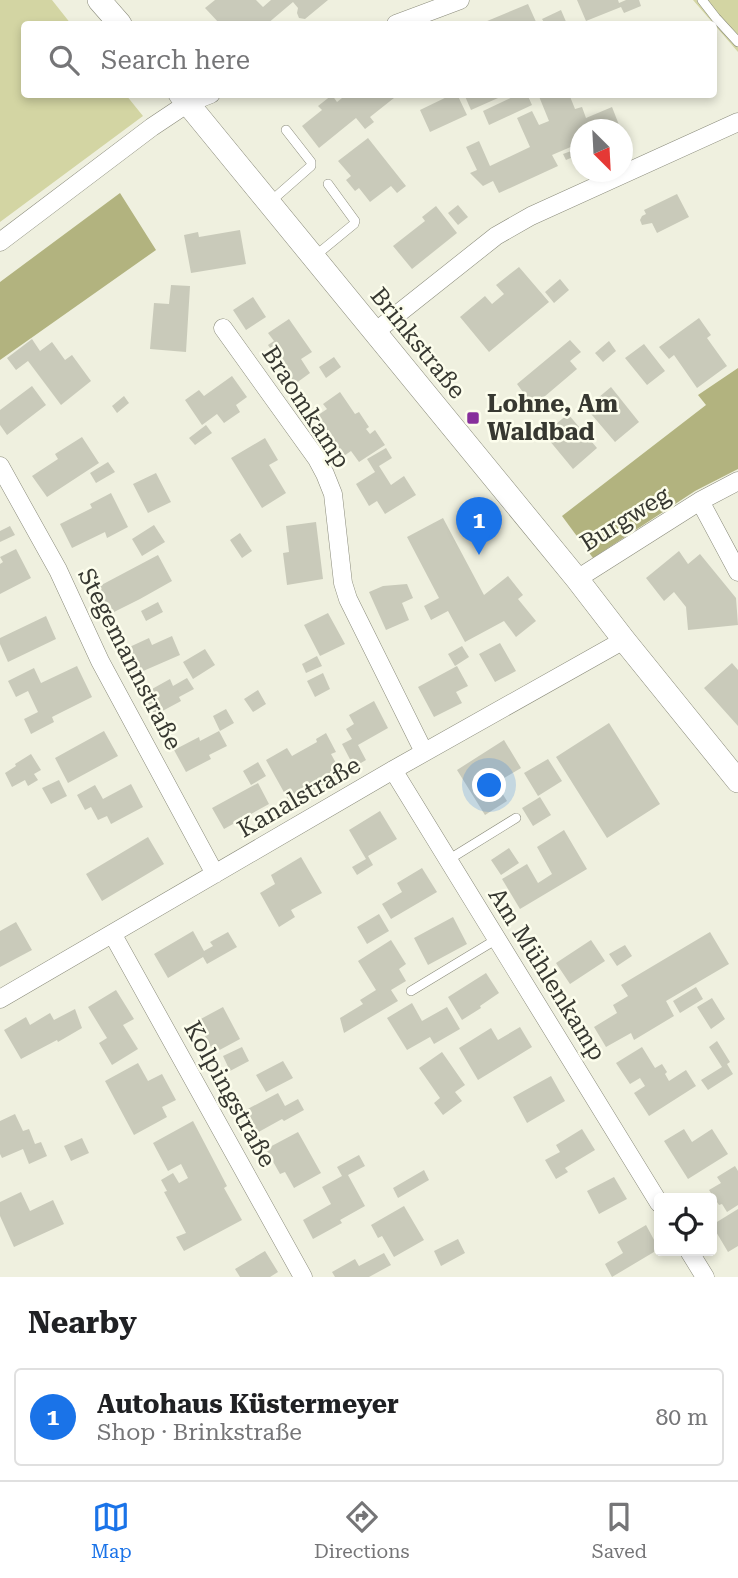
<!DOCTYPE html>
<meta charset="utf-8">
<style>
body{margin:0;font-family:"Roboto Serif",serif;background:#f6f6f6;color:#202124}
.controls{position:absolute;right:21px;bottom:21px;display:grid;overflow:hidden;border-radius:7px;box-shadow:0 4px 10px #0003}
.controls button{width:63px;height:63px;display:grid;place-items:center;padding:0;border:0;border-bottom:2px solid #e0e0e0;background:#fff;color:#202124;font:35px sans-serif}
.compass{position:absolute;left:570px;top:119px;width:63px;height:63px;border-radius:50%;background:#fff;box-shadow:0 4px 10px #0003;rotate:156deg}
.you{position:absolute;left:490px;top:786px;width:24px;height:24px;margin:-18px;border:5px solid #fff;border-radius:50%;background:#1a73e8;box-shadow:0 0 0 10px #1a73e833}
.badge{display:grid;place-items:center;width:46px;height:46px;border-radius:50%;background:#1a73e8;color:#fff;font-size:23px;font-weight:700}
.pin{position:absolute;translate:-50% -58px;filter:drop-shadow(0 2px 4px #0008)}
.pin::after{content:'';position:absolute;top:37px;width:24px;height:21px;background:inherit;clip-path:polygon(0 0,100% 0,50% 100%)}
.list{margin:0;padding:0;list-style:none}
h2{display:flex;justify-content:space-between;align-items:center;height:91px;margin:0;padding:0 28px;font-size:30px}
h2 small{font-size:23px;font-weight:400;color:#757577}
.list li{display:grid;grid-template-columns:46px 1fr auto;gap:21px;align-items:center;box-sizing:border-box;height:98px;margin:0 14px 14px;padding:0 14px;border:2px solid #e0e0e0;border-radius:7px}
.list b{display:block;font-size:26px;white-space:nowrap}
.list p{margin:0;font-size:23px;white-space:nowrap;color:#757577}
.list em{font-size:23px;font-style:normal;color:#757577}
.icon{flex:none;width:38px;height:38px;fill:none;stroke:currentColor;stroke-width:2;stroke-linecap:round;stroke-linejoin:round}
.map{position:relative;flex:none;width:738px;height:1277px;overflow:hidden}
.search{position:absolute;background:#fff;box-shadow:0 4px 10px #0003;left:21px;right:21px;top:21px;height:77px;display:flex;align-items:center;gap:18px;box-sizing:border-box;padding:0 24px;border-radius:7px;color:#757577;font-size:26px}
.sheet{height:203px;background:#fff}
nav{display:flex;justify-content:space-around;align-items:center;box-sizing:border-box;height:98px;border-top:2px solid #e0e0e0;background:#fff;font-size:19px;color:#757577}
nav a{display:grid;justify-items:center;gap:4px}
nav .on{color:#1a73e8}
.map>svg:first-child{display:block}
</style>
<div class="map">
<svg width="738" height="1277" viewBox="0 0 738 1277">
<rect width="100%" height="100%" fill="#eff0df"/>
<!-- green -->
<path fill="#d3d5a3" d="M0,0H52L71,24H24V94L126,95L143,116L0,222Z
M693,0H738V52Z"/>
<!-- forest -->
<path fill="#b2b37f" d="M120,193L156,250L0,360V282Z
M738,368V469L695,491L593,558L562,516L706,405L698,395Z"/>
<!-- building -->
<path fill="#c9caba" d="M215,0H256L263,7L271,0H328L305,19L299,18L297,13L298,8L293,2L267,24H220L205,8Z
M577,0H618L619,3L626,0H639L641,6L624,13L621,7L586,21Z
M528,4L537,24H480Z
M561,10L567,24H545L542,19Z
M347,94H399L370,117L374,122L365,129L356,118L319,148L302,126L322,110L318,106L332,95L337,102Z
M453,94H457L467,115L430,132L420,110Z
M464,94H507L471,110Z
M519,94H527L532,105L489,125L483,111Z
M538,94H569L575,109L582,107L586,118L612,107L621,130H580V154L566,160L563,154L574,150L573,146L552,155L558,166L499,193L493,181L483,186L470,173L477,170L466,147L479,141L490,166L530,147L517,118L532,111L539,125L549,121Z
M368,138L406,186L397,193L391,186L370,202L359,188L355,191L346,180L351,176L338,161Z
M677,194L689,217L657,233L652,223L642,225L640,220L642,216L646,214L644,210Z
M458,205L468,217L458,225L448,213Z
M436,206L457,233L412,269L393,246L425,221L422,217Z
M240,230L246,264L191,273L184,235L198,232L199,237Z
M519,267L549,302L489,352L460,317L485,296L492,304L504,294L496,285Z
M560,279L569,290L554,303L545,292Z
M171,285L190,286L186,352L150,349L154,303L169,304Z
M253,297L266,317L246,330L233,310Z
M699,318L711,335L707,338L727,366L697,388L674,355L669,359L659,347Z
M289,319L312,352L301,359L310,373L295,384L268,345L274,341L268,333Z
M32,339L40,351L52,342L65,360L72,355L91,381L61,405L28,361L16,370L7,358Z
M570,340L581,352L570,361L577,369L531,408L522,398L525,395L517,384Z
M609,341L616,351L603,362L595,353Z
M644,344L665,371L647,385L625,358Z
M334,357L341,367L326,378L319,367Z
M232,376L247,397L236,405L240,412L224,423L217,414L202,425L185,400L199,390L204,396Z
M32,386L46,405L7,435L0,425V410Z
M611,387L639,422L615,442L586,408Z
M340,392L355,414L359,412L369,427L366,429L370,434L375,430L385,445L359,462L351,451L341,458L314,418L327,409L323,404Z
M124,396L129,403L117,413L112,406Z
M568,414L597,448L573,469L544,434Z
M206,425L212,433L195,445L189,438Z
M82,437L99,463L47,497L32,476L58,459L55,454Z
M265,438L278,460L269,465L286,493L262,508L231,458Z
M386,448L392,458L379,466L391,485L404,476L416,495L385,514L377,501L369,506L356,484L375,472L367,459Z
M108,462L115,472L96,483L90,473Z
M156,473L171,502L148,513L133,484Z
M111,493L128,527L107,538L105,532L72,548L60,524L92,508L90,504Z
M443,518L484,595L508,576L523,595L518,599L536,621L516,637L504,621L465,642L448,611L431,620L424,606L439,598L407,537Z
M316,522L323,579L287,585L283,553L289,552L286,526Z
M154,525L165,542L142,556L132,539Z
M10,526L15,535L0,542V531Z
M240,533L252,551L242,558L230,540Z
M16,549L31,578L0,594V564L3,562L0,557Z
M679,551L688,564L700,554L736,598L738,625L688,630L686,607L674,592L664,601L646,578Z
M158,555L172,581L140,599L104,617L92,590Z
M407,584L413,598L402,603L409,620L386,630L369,592L383,586Z
M158,602L163,612L146,621L141,611Z
M328,613L345,644L320,656L304,625Z
M46,616L56,639L8,662L0,644V638Z
M172,636L180,655L134,675L123,650L149,638L152,645Z
M500,643L516,671L495,682L479,654Z
M462,646L469,657L455,666L448,654Z
M205,649L215,665L193,679L183,662Z
M317,656L322,666L306,673L302,664Z
M732,663L738,670V726L704,688Z
M77,666L92,697L52,717L54,722L31,734L24,719L38,712L28,691L16,697L8,681L34,668L41,683Z
M457,666L468,686L456,692L462,703L434,717L418,687Z
M323,673L330,689L315,697L307,681Z
M187,678L194,689L179,697L181,701L155,715L143,694L170,679L173,686Z
M258,690L266,704L253,712L244,699Z
M374,701L388,728L358,745L366,760L354,767L342,744L352,739L346,729L354,724L349,715Z
M226,709L234,723L220,731L213,716Z
M609,723L660,804L607,838L556,757Z
M104,731L118,756L68,783L55,758Z
M219,731L227,746L209,755L211,759L186,772L174,750L199,737L200,741Z
M326,733L336,752L331,754L342,774L290,803L266,760L287,748L292,756L317,742L316,739Z
M504,740L521,768L496,783L507,801L485,815L457,770Z
M31,754L41,770L34,774L38,780L28,786L25,780L12,787L5,773L16,766L15,764Z
M548,759L562,781L538,796L524,773Z
M258,762L266,776L251,785L243,771Z
M59,780L67,796L51,804L42,788Z
M258,783L269,804L224,829L212,808Z
M131,784L143,807L111,824L107,816L98,820L91,807L85,810L77,795L95,785L103,799Z
M540,797L551,815L533,826L522,808Z
M380,811L397,839L368,856L373,865L357,875L352,867L366,859L349,830Z
M564,830L587,869L520,909L502,879L527,864L538,883L552,874L537,847Z
M148,837L164,864L102,901L86,874Z
M509,848L519,863L501,875L491,860Z
M301,857L322,893L291,910L295,917L279,927L260,893L275,884L271,875Z
M422,868L437,892L391,919L382,904L402,892L397,883Z
M379,914L389,931L367,944L357,927Z
M453,917L467,944L428,965L414,938Z
M16,922L32,950L0,967V931Z
M193,931L204,951L213,946L210,942L228,932L237,947L207,964L203,957L168,978L154,954Z
M710,932L729,964L666,1001L674,1016L634,1040L631,1033L606,1047L594,1027L617,1013L613,1005L628,996L621,985Z
M391,940L406,964L399,969L406,981L391,990L398,1001L344,1033L340,1018L363,1004L360,1000L376,990L358,961Z
M591,940L605,961L570,984L556,963Z
M625,945L632,956L617,966L609,954Z
M486,973L499,993L480,1006L481,1008L462,1020L448,997Z
M696,987L703,999L680,1013L673,1001Z
M116,990L134,1019L123,1025L138,1049L112,1065L99,1043L107,1038L88,1007Z
M712,998L725,1019L711,1029L697,1007Z
M412,1003L422,1021L447,1007L460,1029L434,1044L430,1037L407,1050L387,1018Z
M223,1007L240,1039L214,1053L197,1021Z
M75,1009L82,1028L58,1042L57,1040L21,1059L4,1030L26,1017L30,1025L50,1013L54,1020Z
M520,1027L532,1047L478,1080L459,1048L491,1028L498,1040Z
M717,1041L730,1062L727,1064L733,1074L708,1090L701,1080L722,1067L709,1047Z
M242,1047L249,1061L230,1071L223,1056Z
M642,1047L655,1068L662,1064L667,1072L665,1074L669,1081L686,1070L696,1086L649,1116L634,1093L645,1086L640,1078L630,1084L616,1063Z
M442,1052L465,1085L455,1092L462,1101L443,1115L434,1103L440,1098L419,1068Z
M283,1061L293,1078L266,1092L256,1075Z
M138,1063L148,1081L162,1074L176,1100L162,1107L167,1117L134,1135L105,1081Z
M551,1076L565,1101L527,1123L513,1097Z
M278,1093L285,1106L298,1099L304,1110L284,1121L282,1119L255,1134L242,1112Z
M15,1114L23,1131L29,1129L35,1144L41,1142L47,1156L29,1164L23,1149L2,1158L0,1154V1121Z
M193,1121L227,1186L224,1188L242,1220L184,1251L176,1237L186,1233L164,1192L167,1191L161,1180L173,1173L179,1183L188,1178L181,1164L168,1171L153,1143Z
M582,1129L595,1150L565,1168L568,1172L556,1179L545,1160L560,1152L556,1145Z
M684,1129L692,1142L712,1129L728,1154L688,1179L664,1141Z
M298,1132L321,1173L294,1188L285,1172L280,1174L266,1149Z
M82,1138L89,1153L71,1161L64,1146Z
M359,1155L365,1166L348,1175L365,1206L340,1220L342,1223L313,1239L303,1220L331,1204L322,1187L342,1176L337,1167Z
M735,1166L738,1171V1205L727,1212L722,1204L719,1205L709,1190L721,1183L717,1177Z
M424,1170L429,1180L398,1198L393,1188Z
M614,1177L627,1199L599,1214L587,1191Z
M21,1192L30,1211L53,1200L64,1224L14,1247L0,1216V1202Z
M404,1206L424,1240L394,1257L382,1236L378,1238L371,1225Z
M738,1209V1246L728,1252L712,1225Z
M646,1225L659,1249L612,1277L605,1264L623,1253L617,1242Z
M458,1239L465,1253L441,1266L434,1251Z
M265,1251L278,1272L270,1277H240L235,1269Z
M384,1253L391,1265L369,1277H335L332,1272L355,1259L359,1266Z"/>
<g fill="none" stroke-linecap="round" stroke-linejoin="round">
<defs>
<path id="lane" d="M702,0L716,18L738,42
M270,202L311,166V162L286,130
M315,256L354,224L355,221L328,184
M448,860L516,818
M411,991L497,939"/>
<path id="street" d="M396,24L460,0
M0,242L152,127L188,103L211,94
M223,328L317,459L325,474L333,494L343,583L348,599L424,752
M375,332L496,236L531,216L738,122
M0,466L58,570L100,661L215,874
M700,501L738,572
M577,579L700,501L738,481
M393,770L659,1203
M113,935L303,1277
M0,999L393,770L624,640
M689,1251L705,1277"/>
<path id="secondary" d="M99,0L120,24
M180,94L577,579L624,640L738,781"/>
</defs>
<!-- lane casing -->
<use href="#lane" stroke="#898a7a" stroke-width="10"/>
<!-- street casing -->
<use href="#street" stroke="#898a7a" stroke-width="19"/>
<!-- secondary casing -->
<use href="#secondary" stroke="#898a7a" stroke-width="24"/>
<!-- lane -->
<use href="#lane" stroke="#fff" stroke-width="9"/>
<!-- street -->
<use href="#street" stroke="#fff" stroke-width="18"/>
<!-- secondary -->
<use href="#secondary" stroke="#fff" stroke-width="23"/>
</g>
<!-- markers -->
<rect fill="#872f9c" stroke="#fcfdec" stroke-width="2.5" x="466" y="411" width="14" height="14" rx="3.5"/>
<g text-anchor="middle" stroke-width="5" stroke-linejoin="round" paint-order="stroke">
<!-- street labels -->
<g font-size="24" fill="#373831" stroke="#fcfdec">
<text transform="translate(418 343) rotate(51)" y="8">Brinkstraße</text>
<text transform="translate(306 407) rotate(57)" y="8">Braomkamp</text>
<text transform="translate(625 519) rotate(-32)" y="8">Burgweg</text>
<text transform="translate(130 659) rotate(63)" y="8">Stegemannstraße</text>
<text transform="translate(299 797) rotate(-30)" y="8">Kanalstraße</text>
<text transform="translate(547 974) rotate(58)" y="8">Am Mühlenkamp</text>
<text transform="translate(230 1094) rotate(61)" y="8">Kolpingstraße</text>
</g>
<!-- poi labels -->
<g font-size="24" font-weight="bold" fill="#373831" stroke="#fcfdec" text-anchor="start">
<text x="487" y="412">Lohne, Am<tspan x="487" dy="28">Waldbad</tspan></text>
</g>
</g>
</svg>
<div class="controls">
<button><svg class="icon" aria-label="locate" viewBox="0 0 24 24"><circle cx="12" cy="12" r="6"/><path d="M12 2v4M12 18v4M2 12h4M18 12h4"/></svg></button>
</div>
<svg class="compass" viewBox="-18 -18 36 36"><path d="M0-13l5 13h-10z" fill="#e53935"/><path d="M0 13l5-13h-10z" fill="#757577"/></svg>
<div class="you"></div>
<div class="pin badge" style="left:479px;top:555px">1</div>
<div class="search"><svg class="icon" aria-label="search" viewBox="0 0 24 24"><circle cx="10" cy="10" r="6"/><path d="M15 15l6 6"/></svg>Search here</div>
</div>
<section class="sheet">
<h2>Nearby<small></small></h2>
<ul class="list">
<li><span class="badge">1</span><div><b>Autohaus Küstermeyer</b><p>Shop · Brinkstraße</p></div><em>80 m</em></li>
</ul>
</section>
<nav>
<a class="on"><svg class="icon" aria-label="map" viewBox="0 0 24 24"><path d="M3 6l6-2 6 2 6-2v14l-6 2-6-2-6 2zM9 4v14M15 6v14"/></svg>Map</a>
<a><svg class="icon" aria-label="directions" viewBox="0 0 24 24"><path d="M12 3l9 9-9 9-9-9zM9 14v-3h6M13 9l2 2-2 2"/></svg>Directions</a>
<a><svg class="icon" aria-label="saved" viewBox="0 0 24 24"><path d="M7 4h10v16l-5-4-5 4z"/></svg>Saved</a>
</nav>
